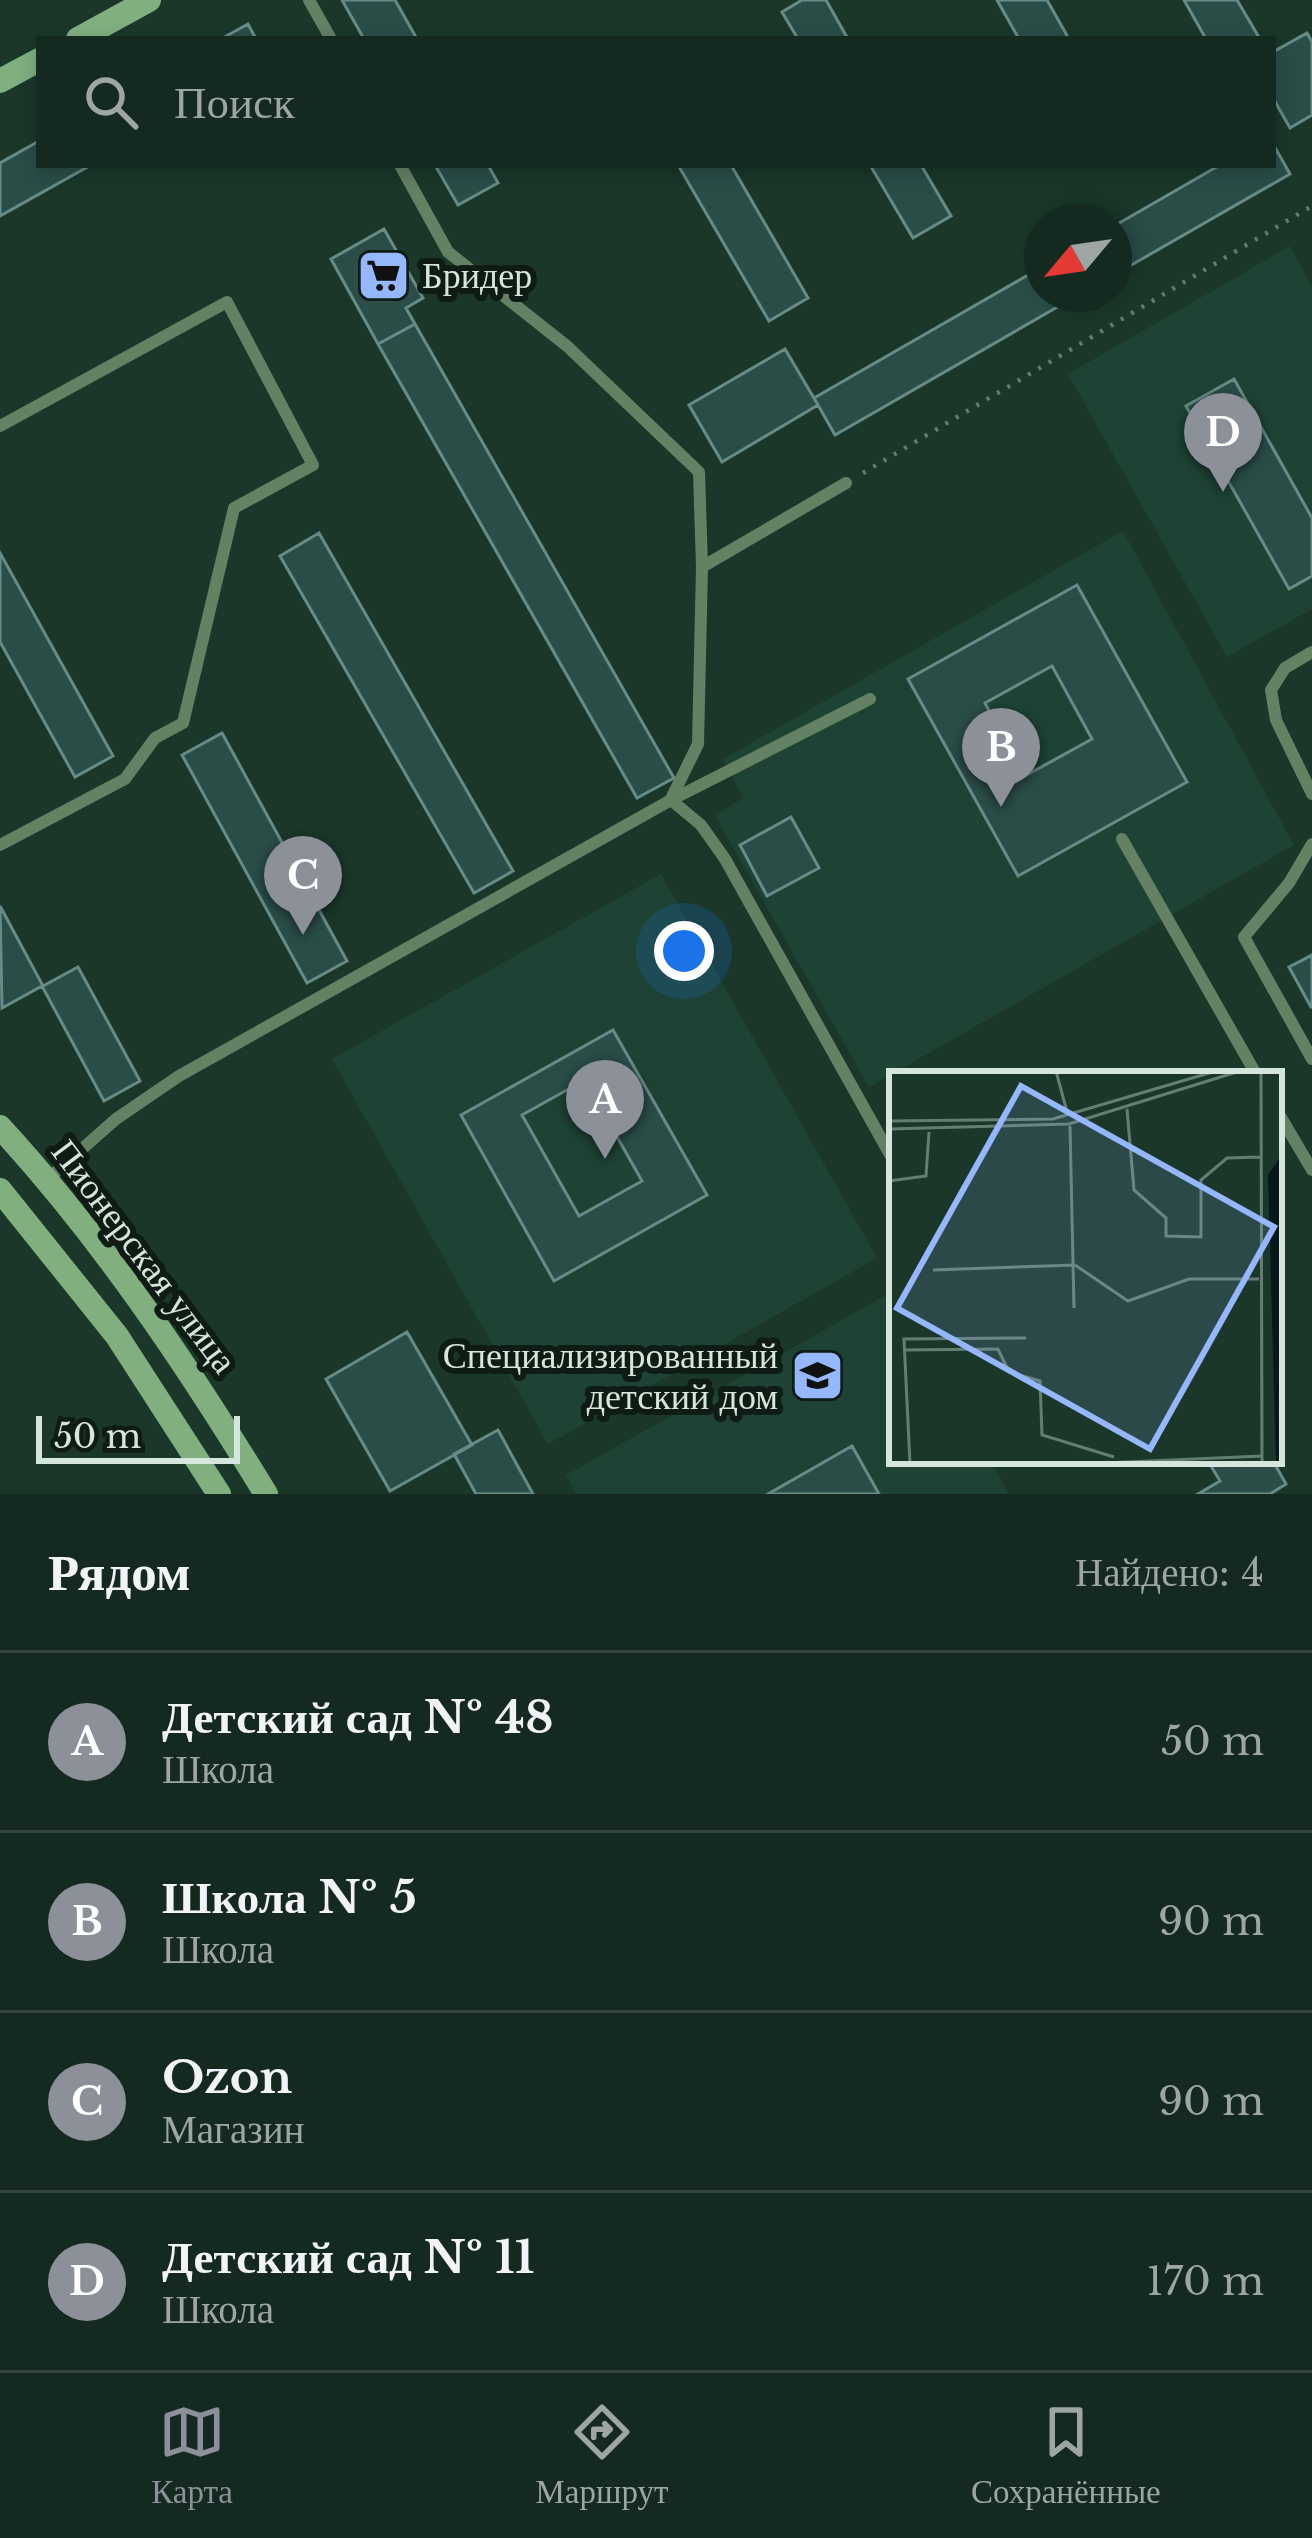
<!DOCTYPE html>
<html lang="ru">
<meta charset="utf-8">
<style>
body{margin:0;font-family:"Libre Baskerville",serif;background:#1d3129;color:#f1f3f6}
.compass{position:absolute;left:1024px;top:204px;width:108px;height:108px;border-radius:50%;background:#142920;box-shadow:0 6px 18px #0003;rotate:241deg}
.scale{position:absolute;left:36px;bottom:30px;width:204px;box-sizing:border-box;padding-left:12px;border:6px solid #d5e6dd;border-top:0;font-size:33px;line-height:42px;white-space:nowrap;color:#d5e6dd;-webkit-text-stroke:9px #0f1b15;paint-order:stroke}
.you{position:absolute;left:684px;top:951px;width:42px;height:42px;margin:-30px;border:9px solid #fff;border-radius:50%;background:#1a73e8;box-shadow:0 0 0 18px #1a73e833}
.badge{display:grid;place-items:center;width:78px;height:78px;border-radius:50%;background:#8c9099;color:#fff;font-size:39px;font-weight:700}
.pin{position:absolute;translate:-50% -99px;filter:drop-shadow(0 3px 6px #0008)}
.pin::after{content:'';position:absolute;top:63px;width:42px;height:36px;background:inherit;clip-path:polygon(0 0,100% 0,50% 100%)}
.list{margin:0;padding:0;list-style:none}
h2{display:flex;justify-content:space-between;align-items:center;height:156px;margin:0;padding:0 48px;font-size:51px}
h2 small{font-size:39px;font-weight:400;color:#9da6a5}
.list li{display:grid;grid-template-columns:78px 1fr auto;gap:36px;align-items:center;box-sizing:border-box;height:180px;padding:0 48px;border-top:3px solid #33453e}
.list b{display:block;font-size:45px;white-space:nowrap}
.list p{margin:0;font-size:39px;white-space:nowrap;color:#9da6a5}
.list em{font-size:39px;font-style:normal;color:#9da6a5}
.icon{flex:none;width:66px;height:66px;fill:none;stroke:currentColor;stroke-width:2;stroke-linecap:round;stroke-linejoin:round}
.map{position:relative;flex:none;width:1312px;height:1494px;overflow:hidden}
.search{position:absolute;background:#142920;box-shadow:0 6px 18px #0003;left:36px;right:36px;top:36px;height:132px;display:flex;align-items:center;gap:30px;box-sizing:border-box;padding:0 42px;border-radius:0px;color:#9da6a5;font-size:45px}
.sheet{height:876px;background:#142920}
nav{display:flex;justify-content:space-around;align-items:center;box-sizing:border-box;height:168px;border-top:3px solid #33453e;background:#142920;font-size:33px;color:#9da6a5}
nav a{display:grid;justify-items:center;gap:6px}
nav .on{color:#8c9099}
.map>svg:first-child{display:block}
</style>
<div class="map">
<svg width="1312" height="1494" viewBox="0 0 1312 1494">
<rect width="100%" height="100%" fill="#1a372a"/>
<!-- built -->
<path fill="#1e4334" d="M1290,246L1312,287V609L1227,657L1068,374Z
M1123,531L1294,845L869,1087L715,816L743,798L723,759Z
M661,874L877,1258L548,1444L332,1059Z
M892,1292V1461H991L1009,1494H576L566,1475Z"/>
<!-- building -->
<path fill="#2a4d48" stroke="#678c87" stroke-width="3" fill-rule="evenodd" d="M342,0H395L417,39H364Z
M802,0H826L848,39H798L782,12Z
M997,0H1047L1069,39H1019Z
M1184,0H1237L1260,39H1206Z
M248,24L256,39H221Z
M1307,33L1312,42V115L1290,128L1273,98V52Z
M39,141V165H91L0,216V163Z
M1273,144L1290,174L1114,275V226L1220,165H1273Z
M435,165H488L498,183L458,205Z
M678,165H731L808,298L769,321Z
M870,165H921L951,216L913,238Z
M384,229L423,298L406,308L415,324L378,344L331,259Z
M1042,267V294H1080L835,435L814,398Z
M415,324L674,778L637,798L378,344Z
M785,349L818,405L722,462L689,405Z
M1234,379L1312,518V576L1289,589L1186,406Z
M319,533L513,871L474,893L280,556Z
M0,553L113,756L75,777L0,642Z
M1077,585L1187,782L1018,876L908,679ZM1052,666L1092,739L1025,776L985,703Z
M222,733L347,961L307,983L182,755Z
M791,817L819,868L767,896L740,845Z
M0,906L43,986L78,967L140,1081L104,1101L42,986L2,1008Z
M1312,955V1007H1311L1289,967Z
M613,1030L707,1195L554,1281L461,1115ZM585,1080L642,1181L579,1216L522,1115Z
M407,1332L472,1445L390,1491L326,1379Z
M498,1430L533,1494H476L454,1454Z
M852,1446L879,1494H768Z
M1208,1461H1273L1286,1484L1270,1494H1198L1220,1481Z"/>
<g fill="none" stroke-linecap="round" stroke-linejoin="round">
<!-- path -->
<path stroke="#637b70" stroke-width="4.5" stroke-dasharray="3 9" stroke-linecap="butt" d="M863,473L1312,206"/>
<!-- service -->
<path stroke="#648164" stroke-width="12" d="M309,0L331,39
M400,165L448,252L567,346L699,472L702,567L698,744L671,799
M0,426L227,302L313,465L234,508L183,723L155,738L125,779L0,845
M702,567L846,483
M1312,652L1285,668L1271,690L1276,720L1312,794
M671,800L701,825L725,859L892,1158
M1122,839L1256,1074
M1312,844L1289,883L1244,937L1312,1059
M1279,1114L1312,1170
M48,1179L116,1119L179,1076L671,800L870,699"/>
<!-- secondary -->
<path stroke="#81af80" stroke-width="24" d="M78,39L149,0
M0,81L39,60
M0,1127C103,1239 187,1365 266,1494
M0,1190L117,1336L219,1494"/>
</g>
<!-- icons -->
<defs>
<symbol id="supermarket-square" viewBox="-11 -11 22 22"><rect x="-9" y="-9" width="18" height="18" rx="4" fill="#95b7fd" stroke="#0f1b15"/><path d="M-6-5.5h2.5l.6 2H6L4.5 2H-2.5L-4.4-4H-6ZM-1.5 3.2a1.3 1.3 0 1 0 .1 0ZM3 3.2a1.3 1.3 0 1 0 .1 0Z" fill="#111"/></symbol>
<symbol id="school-square" viewBox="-11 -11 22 22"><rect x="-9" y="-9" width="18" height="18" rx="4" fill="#95b7fd" stroke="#0f1b15"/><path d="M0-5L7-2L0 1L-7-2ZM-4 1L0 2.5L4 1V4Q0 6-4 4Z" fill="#111"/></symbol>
</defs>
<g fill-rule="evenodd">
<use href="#supermarket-square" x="354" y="246" width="59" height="59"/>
<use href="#school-square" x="788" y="1346" width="59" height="59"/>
</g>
<g text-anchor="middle" stroke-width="12" stroke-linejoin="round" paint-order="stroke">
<!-- poi labels -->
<g font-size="36" fill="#d5e6dd" stroke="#0f1b15" text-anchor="start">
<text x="422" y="288">Бридер</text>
<text x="778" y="1368" text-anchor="end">Специализированный<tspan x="778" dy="41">детский дом</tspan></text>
</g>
<!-- street labels -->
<g font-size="36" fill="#d5e6dd" stroke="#0f1b15">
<text transform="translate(145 1256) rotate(53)" y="13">Пионерская улица</text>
</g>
</g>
<!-- overview -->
<g transform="translate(889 1071)">
<rect width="393" height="393" fill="#1a372a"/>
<path d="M393,84V393H387L379,104Z" fill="#06181a"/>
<path fill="none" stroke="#657d72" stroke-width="3" d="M167,0L178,41M372,0L373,393M238,38L245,119L277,147V165L312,166V109L338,87L371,86M0,50L164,48L327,0M181,55L185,237M0,58L180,53L351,0M0,110L37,105L40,61M186,194L239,230L300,208H370M44,199L186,194M15,279L109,278L120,301L151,310L153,364L225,386M21,393L15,268L137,267M192,393L373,385"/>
<path fill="#95b7fd" fill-opacity="0.15" stroke="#95b7fd" stroke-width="6" d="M132,15L385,156L261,378L8,237Z"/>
<rect width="393" height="393" fill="none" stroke="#d5e6dd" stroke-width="6"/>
</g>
</svg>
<svg class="compass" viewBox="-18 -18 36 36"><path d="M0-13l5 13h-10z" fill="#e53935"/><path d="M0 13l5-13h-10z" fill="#9da6a5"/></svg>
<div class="scale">50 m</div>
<div class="you"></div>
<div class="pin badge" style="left:605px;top:1159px">A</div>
<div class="pin badge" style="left:1001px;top:807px">B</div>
<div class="pin badge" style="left:303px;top:935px">C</div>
<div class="pin badge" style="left:1223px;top:492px">D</div>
<div class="search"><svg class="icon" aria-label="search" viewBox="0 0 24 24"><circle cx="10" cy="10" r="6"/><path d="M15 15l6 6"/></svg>Поиск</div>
</div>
<section class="sheet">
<h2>Рядом<small>Найдено: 4</small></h2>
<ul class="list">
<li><span class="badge">A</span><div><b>Детский сад № 48</b><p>Школа</p></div><em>50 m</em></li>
<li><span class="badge">B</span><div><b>Школа № 5</b><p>Школа</p></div><em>90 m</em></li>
<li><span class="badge">C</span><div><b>Ozon</b><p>Магазин</p></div><em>90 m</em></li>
<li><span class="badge">D</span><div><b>Детский сад № 11</b><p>Школа</p></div><em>170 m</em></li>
</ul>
</section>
<nav>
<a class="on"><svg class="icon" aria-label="map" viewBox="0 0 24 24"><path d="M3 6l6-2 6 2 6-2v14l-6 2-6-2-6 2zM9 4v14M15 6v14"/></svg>Карта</a>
<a><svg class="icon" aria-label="directions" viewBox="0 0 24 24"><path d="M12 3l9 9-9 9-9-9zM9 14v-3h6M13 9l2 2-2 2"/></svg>Маршрут</a>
<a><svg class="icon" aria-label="saved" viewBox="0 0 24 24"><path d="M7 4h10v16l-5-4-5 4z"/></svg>Сохранённые</a>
</nav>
